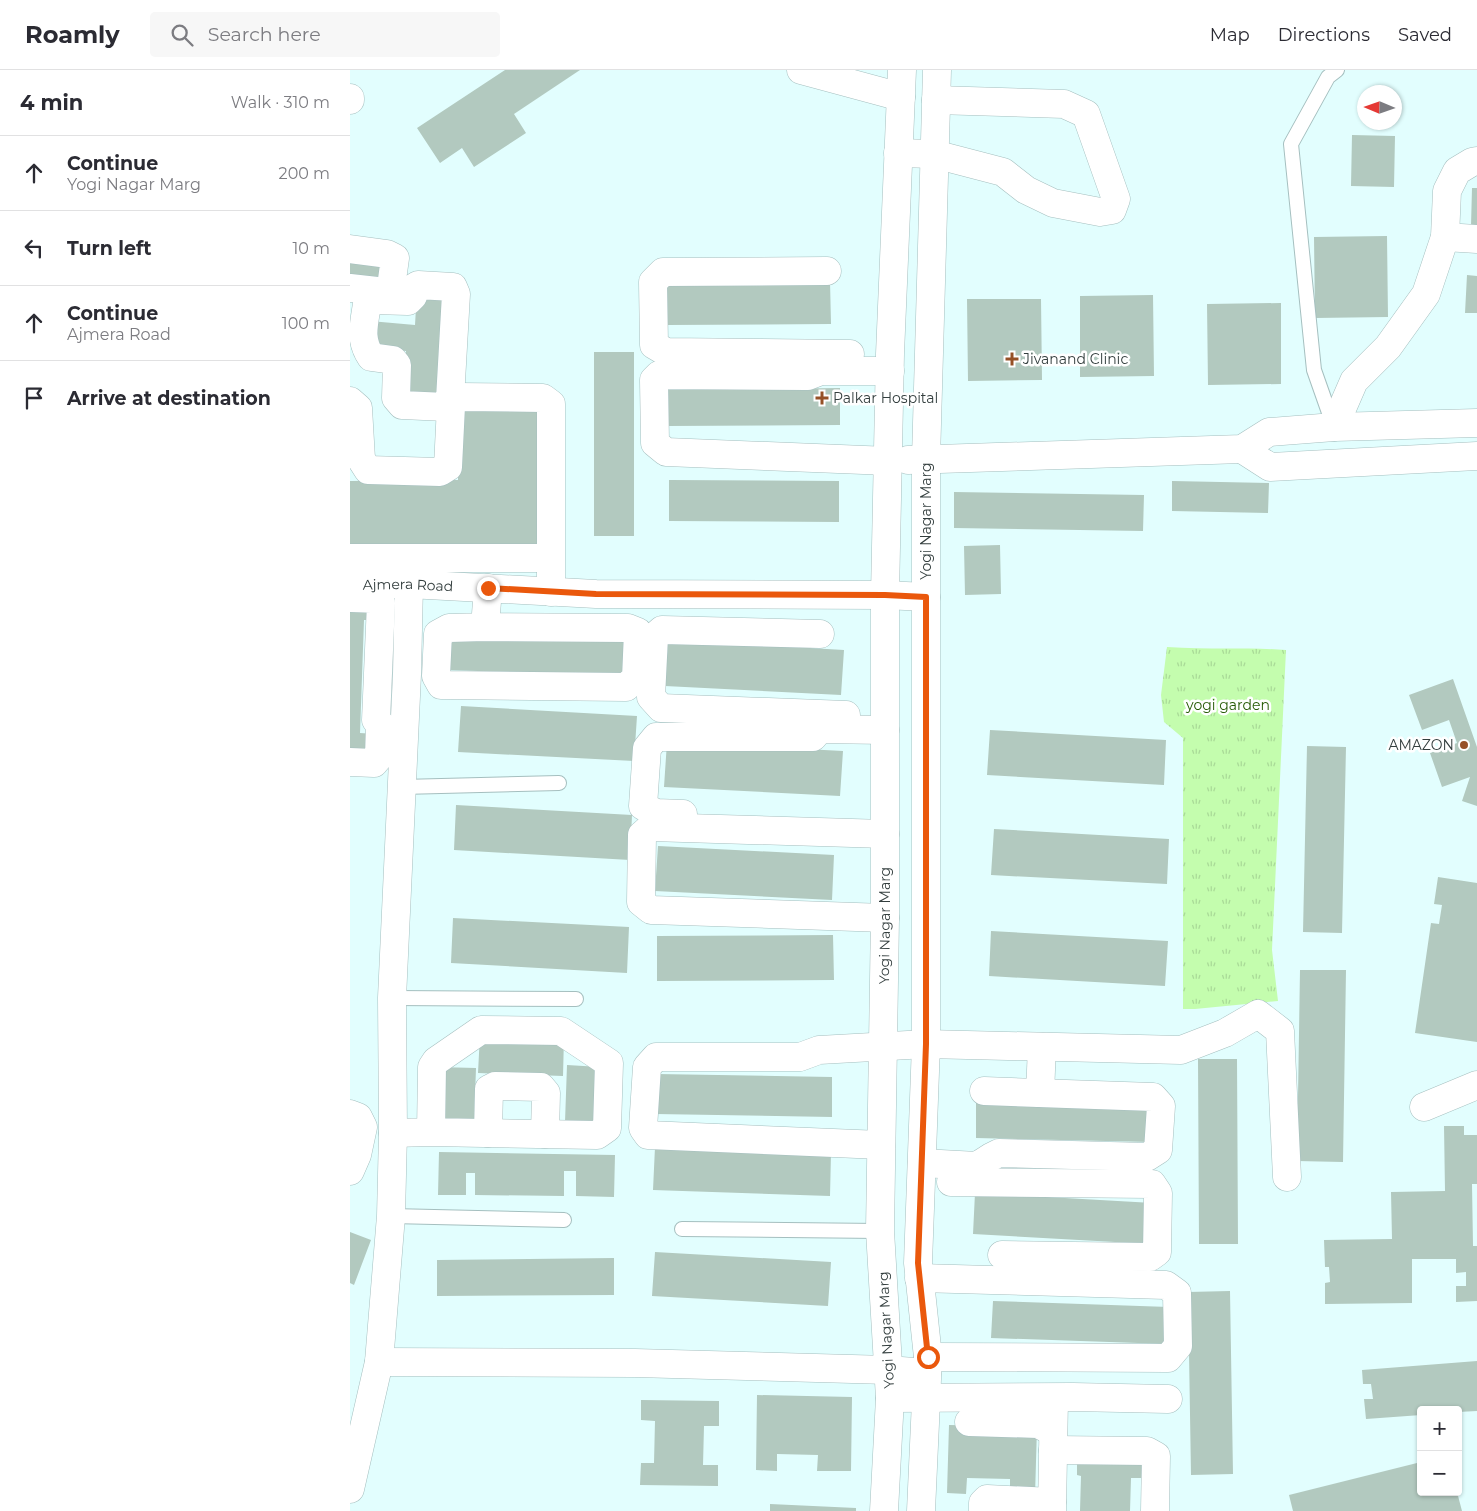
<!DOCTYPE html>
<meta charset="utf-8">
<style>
body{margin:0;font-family:Montserrat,sans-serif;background:#f7f7f7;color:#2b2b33}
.controls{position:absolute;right:15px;bottom:15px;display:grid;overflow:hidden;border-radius:5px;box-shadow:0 1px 4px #0004}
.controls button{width:45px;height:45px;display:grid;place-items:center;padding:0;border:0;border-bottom:1px solid #e1e1e2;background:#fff;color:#2b2b33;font:25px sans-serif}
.compass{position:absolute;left:1007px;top:15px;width:45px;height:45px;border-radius:50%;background:#fff;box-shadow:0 1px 4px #0004;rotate:272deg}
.stop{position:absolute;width:15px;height:15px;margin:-11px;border:4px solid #ea580c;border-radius:50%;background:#fff}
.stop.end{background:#ea580c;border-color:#fff;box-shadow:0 1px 5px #0008}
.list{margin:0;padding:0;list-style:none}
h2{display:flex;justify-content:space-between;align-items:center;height:65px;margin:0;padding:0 20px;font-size:21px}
h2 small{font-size:16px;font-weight:400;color:#7c7c81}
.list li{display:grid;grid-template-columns:32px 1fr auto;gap:15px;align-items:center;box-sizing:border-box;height:75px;padding:0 20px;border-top:1px solid #e1e1e2}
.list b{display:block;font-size:19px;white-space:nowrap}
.list p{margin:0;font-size:16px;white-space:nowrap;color:#7c7c81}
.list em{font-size:16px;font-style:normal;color:#7c7c81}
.icon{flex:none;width:28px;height:28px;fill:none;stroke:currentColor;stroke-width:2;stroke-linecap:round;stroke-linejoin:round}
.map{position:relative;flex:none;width:1127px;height:1441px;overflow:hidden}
header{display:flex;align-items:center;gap:30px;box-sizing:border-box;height:70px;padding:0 25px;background:#fff;border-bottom:1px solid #e1e1e2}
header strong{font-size:24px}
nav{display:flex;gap:28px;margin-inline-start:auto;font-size:18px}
.search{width:350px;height:45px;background:#f7f7f7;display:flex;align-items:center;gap:12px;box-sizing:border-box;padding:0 18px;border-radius:5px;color:#7c7c81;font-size:19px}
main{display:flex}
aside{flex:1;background:#fff}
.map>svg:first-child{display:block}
</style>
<header>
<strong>Roamly</strong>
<div class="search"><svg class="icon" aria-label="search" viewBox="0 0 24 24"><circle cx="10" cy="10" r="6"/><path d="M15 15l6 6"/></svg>Search here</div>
<nav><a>Map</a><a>Directions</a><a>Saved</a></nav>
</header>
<main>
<aside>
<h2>4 min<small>Walk · 310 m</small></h2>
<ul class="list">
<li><svg class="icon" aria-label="ahead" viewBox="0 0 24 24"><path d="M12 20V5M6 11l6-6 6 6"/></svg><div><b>Continue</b><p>Yogi Nagar Marg</p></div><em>200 m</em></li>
<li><svg class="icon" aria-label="left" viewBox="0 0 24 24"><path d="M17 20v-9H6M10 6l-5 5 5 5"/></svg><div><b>Turn left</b></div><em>10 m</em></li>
<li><svg class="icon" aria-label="ahead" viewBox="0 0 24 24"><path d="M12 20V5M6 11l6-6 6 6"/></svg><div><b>Continue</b><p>Ajmera Road</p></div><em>100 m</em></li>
<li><svg class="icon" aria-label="arrive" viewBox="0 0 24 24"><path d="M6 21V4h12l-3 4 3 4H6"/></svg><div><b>Arrive at destination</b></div></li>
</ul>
</aside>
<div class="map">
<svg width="1127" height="1441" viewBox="0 0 1127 1441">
<defs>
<pattern id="park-tufts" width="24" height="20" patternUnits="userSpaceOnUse" patternTransform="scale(1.25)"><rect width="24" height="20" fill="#c4fdae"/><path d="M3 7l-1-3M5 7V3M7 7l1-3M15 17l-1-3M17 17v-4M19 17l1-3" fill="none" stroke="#a9da97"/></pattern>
</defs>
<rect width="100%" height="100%" fill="#e2fefe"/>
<!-- park -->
<path fill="url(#park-tufts)" d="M817,577C857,580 896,577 936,580L922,880L928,931L845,939H833V668L814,652L811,625Z"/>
<!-- building -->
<path fill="#b2c9bf" d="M155,0H230L164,44L176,63L124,97L112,78L90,93L67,58Z
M1002,65L1045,66L1044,117L1001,116Z
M1122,118H1127V156H1121Z
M1037,166L1038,247L965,248L964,167Z
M0,186L41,191L37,218L0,213Z
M1117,205L1127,206V243H1115Z
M480,211L481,254L316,255V213Z
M67,221L103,223L94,333L52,330L56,281L18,278L20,251L65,255Z
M803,225L804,306L730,307V226Z
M617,229H691L692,310L618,311Z
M931,233V314L858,315L857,234Z
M244,282H284V466H244Z
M490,318V355L316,356V320Z
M189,334L190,476H0V411L108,410V335Z
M319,410L489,411V452L319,451Z
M822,411L919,413L918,443L822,441Z
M604,422L794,425L793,461L604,458Z
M650,475L651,524L615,525L614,476Z
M0,531L28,532L27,550H14L10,663L26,664L25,684L0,683Z
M97,566L280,569V606L96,600Z
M318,570L494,580L491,625L315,616Z
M1103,609L1127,677V736L1112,731L1120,707L1092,717L1080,683L1107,673L1099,650L1072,660L1059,625Z
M111,636L287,646L284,691L108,682Z
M640,660L816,670L814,715L637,705Z
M317,672L493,681L490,726L314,717Z
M957,676L996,677L992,863L953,862Z
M106,735L282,745L280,790L104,780Z
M644,759L819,769L817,814L641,805Z
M308,776L484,785L482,830L305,821Z
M1088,807L1127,813V972L1065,963L1081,853L1089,854L1092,835L1084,834Z
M103,848L279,857L277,903L101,893Z
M641,861L818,871L815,916L639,906Z
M483,865L484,910L307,911V866Z
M950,900H996L993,1092L947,1091Z
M130,964L214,967L213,1006L128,1003Z
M848,989H887L888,1174H849Z
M217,995L250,997L249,1053L215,1052Z
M87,997L126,998L124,1054L86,1052Z
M306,1004L482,1007V1047L305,1044Z
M626,1030L800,1033L801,1072L626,1068Z
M1094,1056H1114V1065H1127V1114H1122L1123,1176H1127V1231L1106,1232V1216H1116V1202L1106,1203V1189H1062V1233L975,1234V1213L980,1212L979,1197H975L974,1170L1042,1169L1041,1122L1095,1121Z
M305,1077L481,1083L480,1126L303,1120Z
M89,1082L265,1085L264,1127L226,1126V1101H214V1126L125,1125V1103H116V1125H88Z
M625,1123L803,1133L801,1174L623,1164Z
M0,1162L21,1170L4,1215L0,1213Z
M305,1182L481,1192L478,1236L302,1226Z
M264,1188V1225L87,1226V1190Z
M880,1221L883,1404L841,1405L838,1222Z
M643,1231L819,1237L817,1274L641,1268Z
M1127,1291V1341L1108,1342V1340H1071V1345L1016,1349L1014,1329H1023L1021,1314H1013L1012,1300Z
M407,1325L502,1327L501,1401H467L468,1385L427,1384V1401L406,1400Z
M291,1330L369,1331V1356H354L353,1395H368V1416L290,1415L291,1393H304L305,1351L291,1350Z
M599,1355L687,1357L685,1426L660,1425V1409L617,1408L616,1424L597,1423Z
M727,1387L798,1390L797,1408H781L780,1441H730L731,1406L727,1405Z
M1071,1392V1422H1107L1112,1441H943L939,1425Z
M420,1434L506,1438V1441H420Z"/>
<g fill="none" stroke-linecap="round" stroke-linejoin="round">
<defs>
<path id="lane" d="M983,354L964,300L941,74L978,7L987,0
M52,717L209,713
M42,928L226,929
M41,1146L214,1150
M332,1159L530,1161"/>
<g id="street">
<path d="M451,0L551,27"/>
<path d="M0,28V30"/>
<path d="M548,83L584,84L653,102L676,120L703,133L750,142L762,140L766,129L736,44L714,34L586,30"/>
<path d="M1095,167L1127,169"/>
<path d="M0,179L37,184L45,188L41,217L36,222L0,218"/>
<path d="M477,201L313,202L303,212L304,275L316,282L500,284"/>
<path d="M68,215L103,217L106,224L100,329L96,337L52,335L46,328L47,295L43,290L21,287C9,269 14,255 17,234L23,230L58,231L63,226V218Z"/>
<path d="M0,331L8,338L11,389L18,400L90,402L98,397L101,336L108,327L193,328L201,334V522"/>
<path d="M984,357L1004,311L1038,277L1076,224L1095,167L1097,121L1107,101L1122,92L1127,91"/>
<path d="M539,391L316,382L305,373L304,310L309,305L458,306L471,301H540"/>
<path d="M0,488H200"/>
<path id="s1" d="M0,515L59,514L246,524L535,525L576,527"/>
<path d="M0,528L29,529L31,533L26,650L30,654L29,687L24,693L0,692"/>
<path d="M135,557L278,558L288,562L286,608L276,617L91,615L86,606L88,564L99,558L135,557L138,518"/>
<path d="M470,564L312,560L304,567L301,627L311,638L496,645"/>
<path d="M333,744L306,743L293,736L297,678L306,667H463L470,659L535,660"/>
<path d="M535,764L301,757L292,765L291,832L301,840L535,848"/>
<path d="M690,1023L692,977"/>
<path d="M1074,1037L1127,1015"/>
<path d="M0,1044L8,1047L13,1057L7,1085L0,1101"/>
<path d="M43,1063L81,1062L247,1065L257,1058L259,993L211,961L131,960L86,991L82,997L81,1062"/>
<path d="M138,1063L139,1019L145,1016L191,1017L196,1023L195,1064"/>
<path d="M531,1075L298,1065L293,1058L297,997L306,987H450L469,980L576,974L831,980L875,963L908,944L930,961L937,1107"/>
<path d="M572,1093L627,1096L641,1087L649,1083L797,1087L808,1080L811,1036L803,1027L634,1021"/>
<path d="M601,1112L802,1114L808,1123L807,1182L800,1187L652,1185"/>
<path d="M569,1208L816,1215L827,1223L828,1276L818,1288L578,1287"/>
<path d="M29,1292L285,1293L538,1300L577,1303"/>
<path d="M540,1328L723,1327L818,1329"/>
<path d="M619,1352L688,1354L703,1362"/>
<path d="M703,1380L797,1381L806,1386L805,1441"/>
<path d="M0,1419L29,1292L41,1146L43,1063L42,928L57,604L59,514"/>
<path d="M633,1441V1433L637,1429L702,1432"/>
<path d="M702,1441L704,1328"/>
</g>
<g id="secondary">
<path d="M892,379L920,397L1127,386"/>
<path d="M558,390L892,379L919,362L984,357L1127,353"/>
<path id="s2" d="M534,1441L540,1328L530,1161L535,848V525L540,284L552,0"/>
<path d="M571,1441L578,1287L568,1193L576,974V389L587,0"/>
</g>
</defs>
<!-- lane casing -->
<use href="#lane" stroke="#a5bfbf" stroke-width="16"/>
<!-- street casing -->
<use href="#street" stroke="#a5bfbf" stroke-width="29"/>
<!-- secondary casing -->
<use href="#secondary" stroke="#a5bfbf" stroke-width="29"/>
<!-- lane -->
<use href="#lane" stroke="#fff" stroke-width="14"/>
<!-- street -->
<use href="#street" stroke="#fff" stroke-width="28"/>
<!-- secondary -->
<use href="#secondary" stroke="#fff" stroke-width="28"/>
</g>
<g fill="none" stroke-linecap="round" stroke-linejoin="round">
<!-- route -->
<path stroke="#ea580c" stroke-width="6" d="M138,518L246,524L535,525L576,527V974L568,1193L578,1287"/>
</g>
<!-- markers -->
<g fill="#965027" stroke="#fff" stroke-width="2">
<path d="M659.5 281.5h5v5h5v5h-5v5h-5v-5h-5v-5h5z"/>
<path d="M469.5 320.5h5v5h5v5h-5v5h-5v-5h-5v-5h5z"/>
<circle cx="1114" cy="675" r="5"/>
</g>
<g text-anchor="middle" stroke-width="5" stroke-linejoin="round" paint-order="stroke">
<!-- poi labels -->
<g font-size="14" fill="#333e3e" stroke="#fff" text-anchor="start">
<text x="673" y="294">Jivanand Clinic</text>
<text x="483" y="333">Palkar Hospital</text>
<text x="1104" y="680" text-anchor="end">AMAZON</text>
</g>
<!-- street labels -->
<g font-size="14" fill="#333e3e" stroke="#fff">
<text transform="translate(576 451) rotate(-90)" y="5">Yogi Nagar Marg</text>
<text dy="5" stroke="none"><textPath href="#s1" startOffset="58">Ajmera Road</textPath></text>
<text dy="5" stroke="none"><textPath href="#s2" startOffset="586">Yogi Nagar Marg</textPath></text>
<text transform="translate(536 1260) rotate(-93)" y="5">Yogi Nagar Marg</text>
</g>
<!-- park labels -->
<g font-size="14" fill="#265a05" stroke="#fff">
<text x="878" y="640">yogi garden</text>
</g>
</g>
</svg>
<div class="controls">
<button>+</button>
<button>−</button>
</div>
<svg class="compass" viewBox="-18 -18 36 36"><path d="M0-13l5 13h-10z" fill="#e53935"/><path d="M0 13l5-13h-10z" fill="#7c7c81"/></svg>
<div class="stop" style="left:578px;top:1287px"></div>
<div class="stop end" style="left:138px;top:518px"></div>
</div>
</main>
